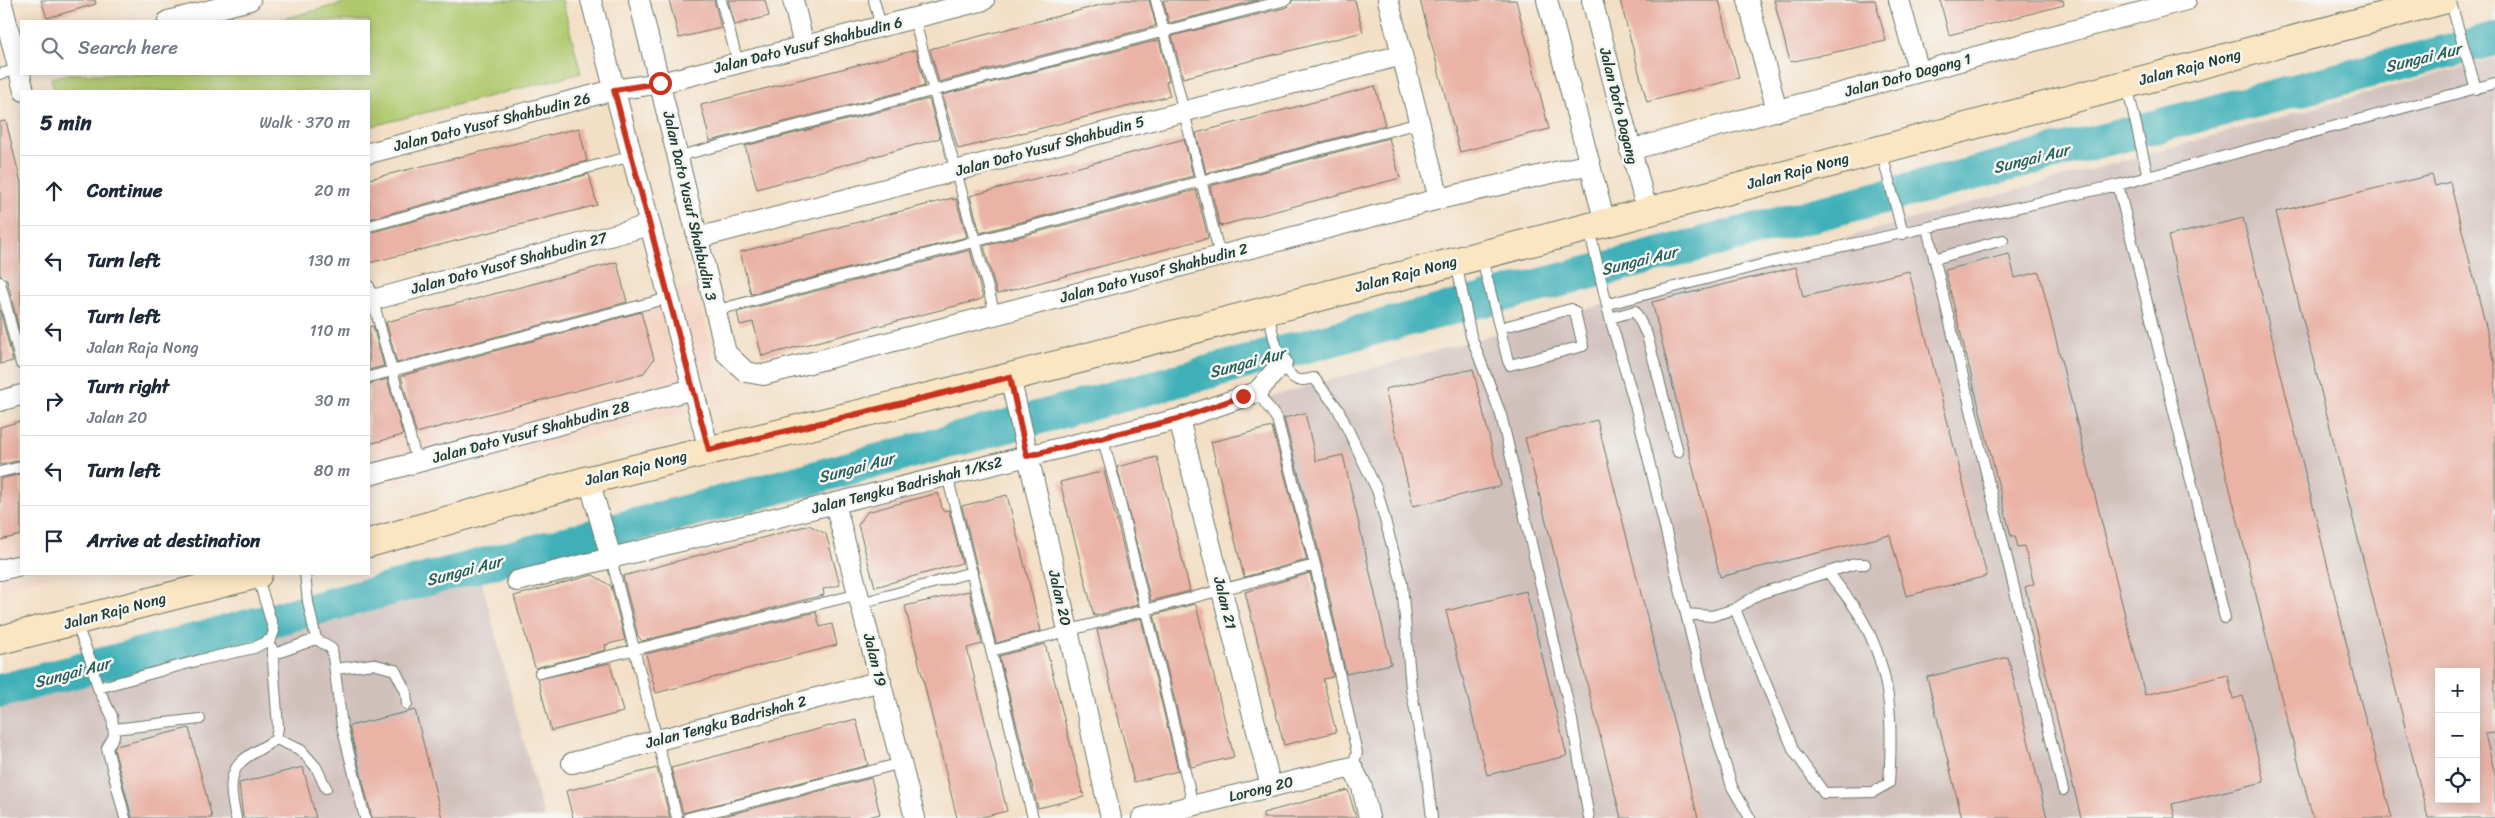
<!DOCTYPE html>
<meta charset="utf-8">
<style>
body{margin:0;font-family:Sriracha,sans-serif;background:#f6f6f7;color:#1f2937}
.controls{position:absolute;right:15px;bottom:15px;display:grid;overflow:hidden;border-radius:0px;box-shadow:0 2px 12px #0003}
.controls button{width:45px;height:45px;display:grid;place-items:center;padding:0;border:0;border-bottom:1px solid #e0e1e3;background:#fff;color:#1f2937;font:25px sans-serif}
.stop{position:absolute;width:15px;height:15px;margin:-11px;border:4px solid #c8321e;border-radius:50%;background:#fff}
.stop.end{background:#c8321e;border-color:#fff;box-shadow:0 1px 5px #0008}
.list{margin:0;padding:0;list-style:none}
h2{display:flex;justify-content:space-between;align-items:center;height:65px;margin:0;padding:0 20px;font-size:21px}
h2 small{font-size:16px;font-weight:400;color:#747a83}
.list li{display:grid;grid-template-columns:32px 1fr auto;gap:15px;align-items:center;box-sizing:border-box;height:70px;padding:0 20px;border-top:1px solid #e0e1e3}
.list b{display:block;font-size:19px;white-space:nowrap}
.list p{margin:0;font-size:16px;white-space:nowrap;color:#747a83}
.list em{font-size:16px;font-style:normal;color:#747a83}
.icon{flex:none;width:28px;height:28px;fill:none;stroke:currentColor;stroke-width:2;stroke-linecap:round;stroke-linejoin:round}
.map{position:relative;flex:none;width:2495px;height:818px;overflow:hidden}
.search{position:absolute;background:#fff;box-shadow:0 2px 12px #0003;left:20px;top:20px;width:350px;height:55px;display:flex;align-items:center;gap:12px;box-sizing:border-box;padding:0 18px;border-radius:0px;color:#747a83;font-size:19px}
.panel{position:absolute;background:#fff;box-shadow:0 2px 12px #0003;left:20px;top:90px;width:350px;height:485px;border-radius:0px}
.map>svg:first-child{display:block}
</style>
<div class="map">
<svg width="2495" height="818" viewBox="0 0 2495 818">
<rect width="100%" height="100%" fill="#f6f6f2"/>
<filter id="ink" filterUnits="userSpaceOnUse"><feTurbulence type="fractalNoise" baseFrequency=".02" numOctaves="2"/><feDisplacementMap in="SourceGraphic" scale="10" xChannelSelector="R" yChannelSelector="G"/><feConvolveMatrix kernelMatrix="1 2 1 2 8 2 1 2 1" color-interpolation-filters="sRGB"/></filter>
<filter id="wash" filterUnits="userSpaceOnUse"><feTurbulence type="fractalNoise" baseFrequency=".0096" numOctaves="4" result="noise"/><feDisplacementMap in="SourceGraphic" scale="20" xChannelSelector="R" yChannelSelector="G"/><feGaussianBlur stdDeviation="1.12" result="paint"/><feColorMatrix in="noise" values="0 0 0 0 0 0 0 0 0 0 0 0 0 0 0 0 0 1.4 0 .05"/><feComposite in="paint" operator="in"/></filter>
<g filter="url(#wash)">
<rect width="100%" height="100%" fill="#f3dfc5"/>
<!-- built -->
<path fill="#f4d3c1" d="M695,285L724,403L369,494V370Z
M21,461V574H60L0,589V467Z"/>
<!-- industrial -->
<path fill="#d0c0bc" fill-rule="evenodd" d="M2495,58V818H1374L1269,397ZM2439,672H2476V799H2439Z
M481,579L544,818H0V701Z"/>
<!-- green -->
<path fill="#b0c96e" stroke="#688351" d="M356,0H562L581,73L369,127V91H54L51,78L69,74H369V21H274Z"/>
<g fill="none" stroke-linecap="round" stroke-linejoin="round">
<!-- river -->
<path stroke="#40b0b8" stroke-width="34" d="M0,691L719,503L1344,336L2495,39"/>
</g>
<g id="blocks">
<!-- building -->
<path fill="#eab3a6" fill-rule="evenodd" d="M41,0H95L96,4L47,18Z
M669,0H714L721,28L679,38Z
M728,0H765L769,16L735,25Z
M1120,0H1149L1156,26L939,82L930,49Z
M1163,0H1258L1169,23Z
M1293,0H1355L1363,32L1183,78L1172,36L1288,7Z
M1420,0H1516L1549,129L1460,152Z
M1620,0H1719L1739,78L1647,102Z
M1774,0H1875L1886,41L1790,62Z
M1940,0H2063L2064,5L1949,35Z
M1159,40L1169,81L1166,82L1170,96L958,149L942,95Z
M916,50L925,86L710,141L701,105Z
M1375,86L1385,125L1206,173L1196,133Z
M929,99L940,138L757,189L745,146Z
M6,121L21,183V337L7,280L0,275V122Z
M579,128L587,161L369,219V179Z
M1389,138L1400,178L1220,226L1210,186Z
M1184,139L1193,176L980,233L970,196Z
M589,174L597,205L369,263V233Z
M2432,175L2435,186L2450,182L2495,363V733L2485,734L2495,774V818H2428L2276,212ZM2439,672H2476V799H2439Z
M1196,190L1208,238L997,294L984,246Z
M953,198V200L956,199L967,237L751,294L740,252Z
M2243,218L2360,699L2392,818H2313L2280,693L2168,236Z
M970,250L983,298L979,300L762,356L753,322L740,325L737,312Z
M2009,254L2015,278L2039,272L2145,695L2228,675L2233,699L2243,696L2264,782L2172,804L2175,818H2081L2025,587L2034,584L2024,546L2018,547L2015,536H2011L1945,270Z
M617,262L627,302L397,363L386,322Z
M1796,267L1803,297L1909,271L1987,576L1906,596L1890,535L1720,577L1652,302Z
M0,310L13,361L0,364Z
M641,312L654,359L644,373L416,433L401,376Z
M373,326L384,366L369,370V327Z
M1473,369L1501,486L1413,506L1385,389Z
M387,379L403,435L369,444V384Z
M1305,413L1316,461L1343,455L1391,664L1346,674L1322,564L1284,418Z
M1597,420L1698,818H1621L1525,438Z
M21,421V460L0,465V427Z
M1272,427L1307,560L1244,577L1211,442Z
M1157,457L1190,591L1151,601L1117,467Z
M1104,471L1138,605L1094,616L1060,482Z
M21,474V535L0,540V479Z
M938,493L943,511L949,510L962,563L875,587L858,525L867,512Z
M1007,495L1041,631L996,643L962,506Z
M809,525L826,534L840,585L823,589L824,595L642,641L638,636L623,576Z
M1310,573L1333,677L1323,679L1336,732L1284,745L1245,592Z
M593,575L611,586L625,640L605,645L606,650L535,668L514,596Z
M969,591L982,644L967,648L1007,811L978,818H957L905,606Z
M1526,591L1567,756L1487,775L1446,611Z
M1194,604L1196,605L1234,757L1191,767L1154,615Z
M816,612L820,627L832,624L837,645L656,693L646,654Z
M1141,618L1178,771L1134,782L1097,630Z
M1045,644L1084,797L1038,808L999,656Z
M2008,657L2047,818H1962L1927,677Z
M610,663L623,712L551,731L538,679Z
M415,710L442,818H372L349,726Z
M856,719L868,765L683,813L671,768Z
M189,728L212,818H132L114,749L116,746Z
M303,767L316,818H243L239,783Z
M657,768L670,818H573L566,791Z
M871,778L880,814L864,818H716Z
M1348,790L1356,818H1263V813Z"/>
</g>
</g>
<g filter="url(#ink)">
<use href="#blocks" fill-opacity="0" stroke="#697667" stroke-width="1"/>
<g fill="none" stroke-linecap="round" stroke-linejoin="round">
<defs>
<path id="lane" d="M721,0L738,63
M874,0L881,27
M1156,0L1220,256
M2450,0L2476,89
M914,18L995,314
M0,74L19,69
M2127,85L2148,177
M1881,150L1903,234
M679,156L1286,0
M369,226L632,156
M1589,228L1610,318L1637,412L1709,709L1732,787L1750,818
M1927,228L2063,790
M1481,255L1508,361L1510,365L1583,346L1575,312L1571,309L1500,328
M1934,259L2003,240
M1456,262L1471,336L1501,415L1522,504L1572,720L1589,818
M0,282L21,364
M369,286L417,462
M1608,304L1780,260L2118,185
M714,311L1419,123
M1268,311C1272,329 1279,373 1298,380C1303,381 1308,379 1314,378L1338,409L1377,490L1402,584L1411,688L1426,768L1432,818
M1610,318L1635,311L1647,335L1678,452
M369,377L669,298
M1257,392L1277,419L1315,565L1357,753L1352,767
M1102,437L1118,494L1193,805
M0,472L21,467
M947,475L1033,818
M611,558L677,818
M1828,572L1855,564H1865
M305,574L308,602L316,639
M861,603L972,572
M1686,614L1712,616L1735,609L1794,751L1824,793L1873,792L1889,783C1893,723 1892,673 1862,619C1852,602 1839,587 1828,572L1759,594L1735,609
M2225,618L2118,185L2495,83
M76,623L90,659L98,688L112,716L114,736L107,748L125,818
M991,651L1315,565
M272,655L316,639L332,649L342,726L365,818
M335,669L373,664L395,670L406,692L407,704
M540,673L859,594
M98,688L200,660L254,648L271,639L274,631L257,575
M114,729L200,719
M276,739L301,750L316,767L326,788
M236,818C232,800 226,775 242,761C248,755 266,746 276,739L278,727L272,648
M688,818L902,763"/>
<path id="street" d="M1,0L24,91
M591,0L709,450
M639,0L726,353L746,372L763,375L1439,199L1590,164
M793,0L804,46
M1388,0L1439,199
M1547,0L1605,223
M1592,0L1647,211
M1748,0L1777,111
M1899,0L1919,72
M168,21L250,0
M1630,150L2186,0
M369,153L614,90L661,83L984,0
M697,238L1402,55
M369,301L650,225
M1010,377L1111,818
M0,401L21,395
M1179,419L1271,787
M369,475L693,389
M589,480L611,558
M835,503L915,818
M0,570L21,565
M517,581L1179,419L1257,392L1282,363
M572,763L881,681
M1142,818L1352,767L1362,787L1369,818"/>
<path id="secondary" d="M369,543L589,480L1010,377L1605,223L2443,0
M0,640L258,574"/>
</defs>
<!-- lane casing -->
<use href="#lane" stroke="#697667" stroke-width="12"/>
<!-- street casing -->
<use href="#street" stroke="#697667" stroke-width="22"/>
<!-- secondary casing -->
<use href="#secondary" stroke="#697667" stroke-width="30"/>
<!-- lane -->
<use href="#lane" stroke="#fff" stroke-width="10"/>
<!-- street -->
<use href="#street" stroke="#fff" stroke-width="20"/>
<!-- secondary -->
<use href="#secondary" stroke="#fbe6c3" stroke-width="28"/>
</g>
</g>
<g fill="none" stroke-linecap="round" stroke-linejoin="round" filter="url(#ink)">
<!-- route -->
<path stroke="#c8321e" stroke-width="6" d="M660,83L614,90L709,450L1010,377L1027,456L1178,419L1243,396"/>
</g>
<g text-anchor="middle" stroke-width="5" stroke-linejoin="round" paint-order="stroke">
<!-- street labels -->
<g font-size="15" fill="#1f3d34" stroke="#f6f6f2">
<text transform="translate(808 45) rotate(-14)" y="5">Jalan Dato Yusuf Shahbudin 6</text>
<text transform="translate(2190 67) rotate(-15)" y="5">Jalan Raja Nong</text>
<text transform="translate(1908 75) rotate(-15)" y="5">Jalan Dato Dagang 1</text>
<text transform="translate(1619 106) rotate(76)" y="5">Jalan Dato Dagang</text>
<text transform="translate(492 122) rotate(-14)" y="5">Jalan Dato Yusof Shahbudin 26</text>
<text transform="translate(1050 146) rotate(-15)" y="5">Jalan Dato Yusuf Shahbudin 5</text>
<text transform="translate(1798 171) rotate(-15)" y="5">Jalan Raja Nong</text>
<text transform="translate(690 206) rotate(77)" y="5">Jalan Dato Yusuf Shahbudin 3</text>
<text transform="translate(509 263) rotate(-15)" y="5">Jalan Dato Yusof Shahbudin 27</text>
<text transform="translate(1154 273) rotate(-15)" y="5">Jalan Dato Yusof Shahbudin 2</text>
<text transform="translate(1406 274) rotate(-15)" y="5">Jalan Raja Nong</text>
<text transform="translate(531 432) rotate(-15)" y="5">Jalan Dato Yusuf Shahbudin 28</text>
<text transform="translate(636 468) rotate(-14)" y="5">Jalan Raja Nong</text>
<text transform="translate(907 485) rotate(-14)" y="5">Jalan Tengku Badrishah 1/Ks2</text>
<text transform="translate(1060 598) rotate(77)" y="5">Jalan 20</text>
<text transform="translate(1225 603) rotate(76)" y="5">Jalan 21</text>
<text transform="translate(115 611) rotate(-15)" y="5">Jalan Raja Nong</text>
<text transform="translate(875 660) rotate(76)" y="5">Jalan 19</text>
<text transform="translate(726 722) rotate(-15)" y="5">Jalan Tengku Badrishah 2</text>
<text transform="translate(1261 789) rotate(-14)" y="5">Lorong 20</text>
</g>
<!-- water labels -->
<g font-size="16" font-style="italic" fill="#29605c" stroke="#f6f6f2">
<text transform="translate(2423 57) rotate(-14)" y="6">Sungai Aur</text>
<text transform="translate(2031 158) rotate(-14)" y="6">Sungai Aur</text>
<text transform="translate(1639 260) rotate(-14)" y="6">Sungai Aur</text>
<text transform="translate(1247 362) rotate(-15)" y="6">Sungai Aur</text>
<text transform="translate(856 467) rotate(-15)" y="6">Sungai Aur</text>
<text transform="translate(464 570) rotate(-15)" y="6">Sungai Aur</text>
<text transform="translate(72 672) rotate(-15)" y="6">Sungai Aur</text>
</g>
</g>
</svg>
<div class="controls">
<button>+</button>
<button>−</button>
<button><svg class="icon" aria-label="locate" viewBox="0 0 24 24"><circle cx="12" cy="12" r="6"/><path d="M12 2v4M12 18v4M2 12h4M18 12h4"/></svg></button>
</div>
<div class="stop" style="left:660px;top:83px"></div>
<div class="stop end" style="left:1243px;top:396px"></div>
<div class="search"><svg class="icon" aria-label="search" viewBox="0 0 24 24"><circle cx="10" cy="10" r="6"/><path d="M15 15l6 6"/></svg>Search here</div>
<section class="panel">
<h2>5 min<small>Walk · 370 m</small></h2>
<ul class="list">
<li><svg class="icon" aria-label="ahead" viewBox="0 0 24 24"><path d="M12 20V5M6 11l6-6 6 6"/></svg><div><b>Continue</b></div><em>20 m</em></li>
<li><svg class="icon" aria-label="left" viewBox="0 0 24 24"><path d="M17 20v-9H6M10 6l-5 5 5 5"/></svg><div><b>Turn left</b></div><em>130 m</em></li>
<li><svg class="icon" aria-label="left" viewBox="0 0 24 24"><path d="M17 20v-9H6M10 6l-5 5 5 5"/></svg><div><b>Turn left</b><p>Jalan Raja Nong</p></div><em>110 m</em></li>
<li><svg class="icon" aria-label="right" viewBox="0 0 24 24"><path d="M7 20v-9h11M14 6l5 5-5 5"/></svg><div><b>Turn right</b><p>Jalan 20</p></div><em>30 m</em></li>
<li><svg class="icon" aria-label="left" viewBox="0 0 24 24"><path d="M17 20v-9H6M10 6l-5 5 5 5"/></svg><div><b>Turn left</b></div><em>80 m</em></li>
<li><svg class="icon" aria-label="arrive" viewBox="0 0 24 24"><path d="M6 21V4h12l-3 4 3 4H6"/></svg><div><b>Arrive at destination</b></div></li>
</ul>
</section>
</div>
